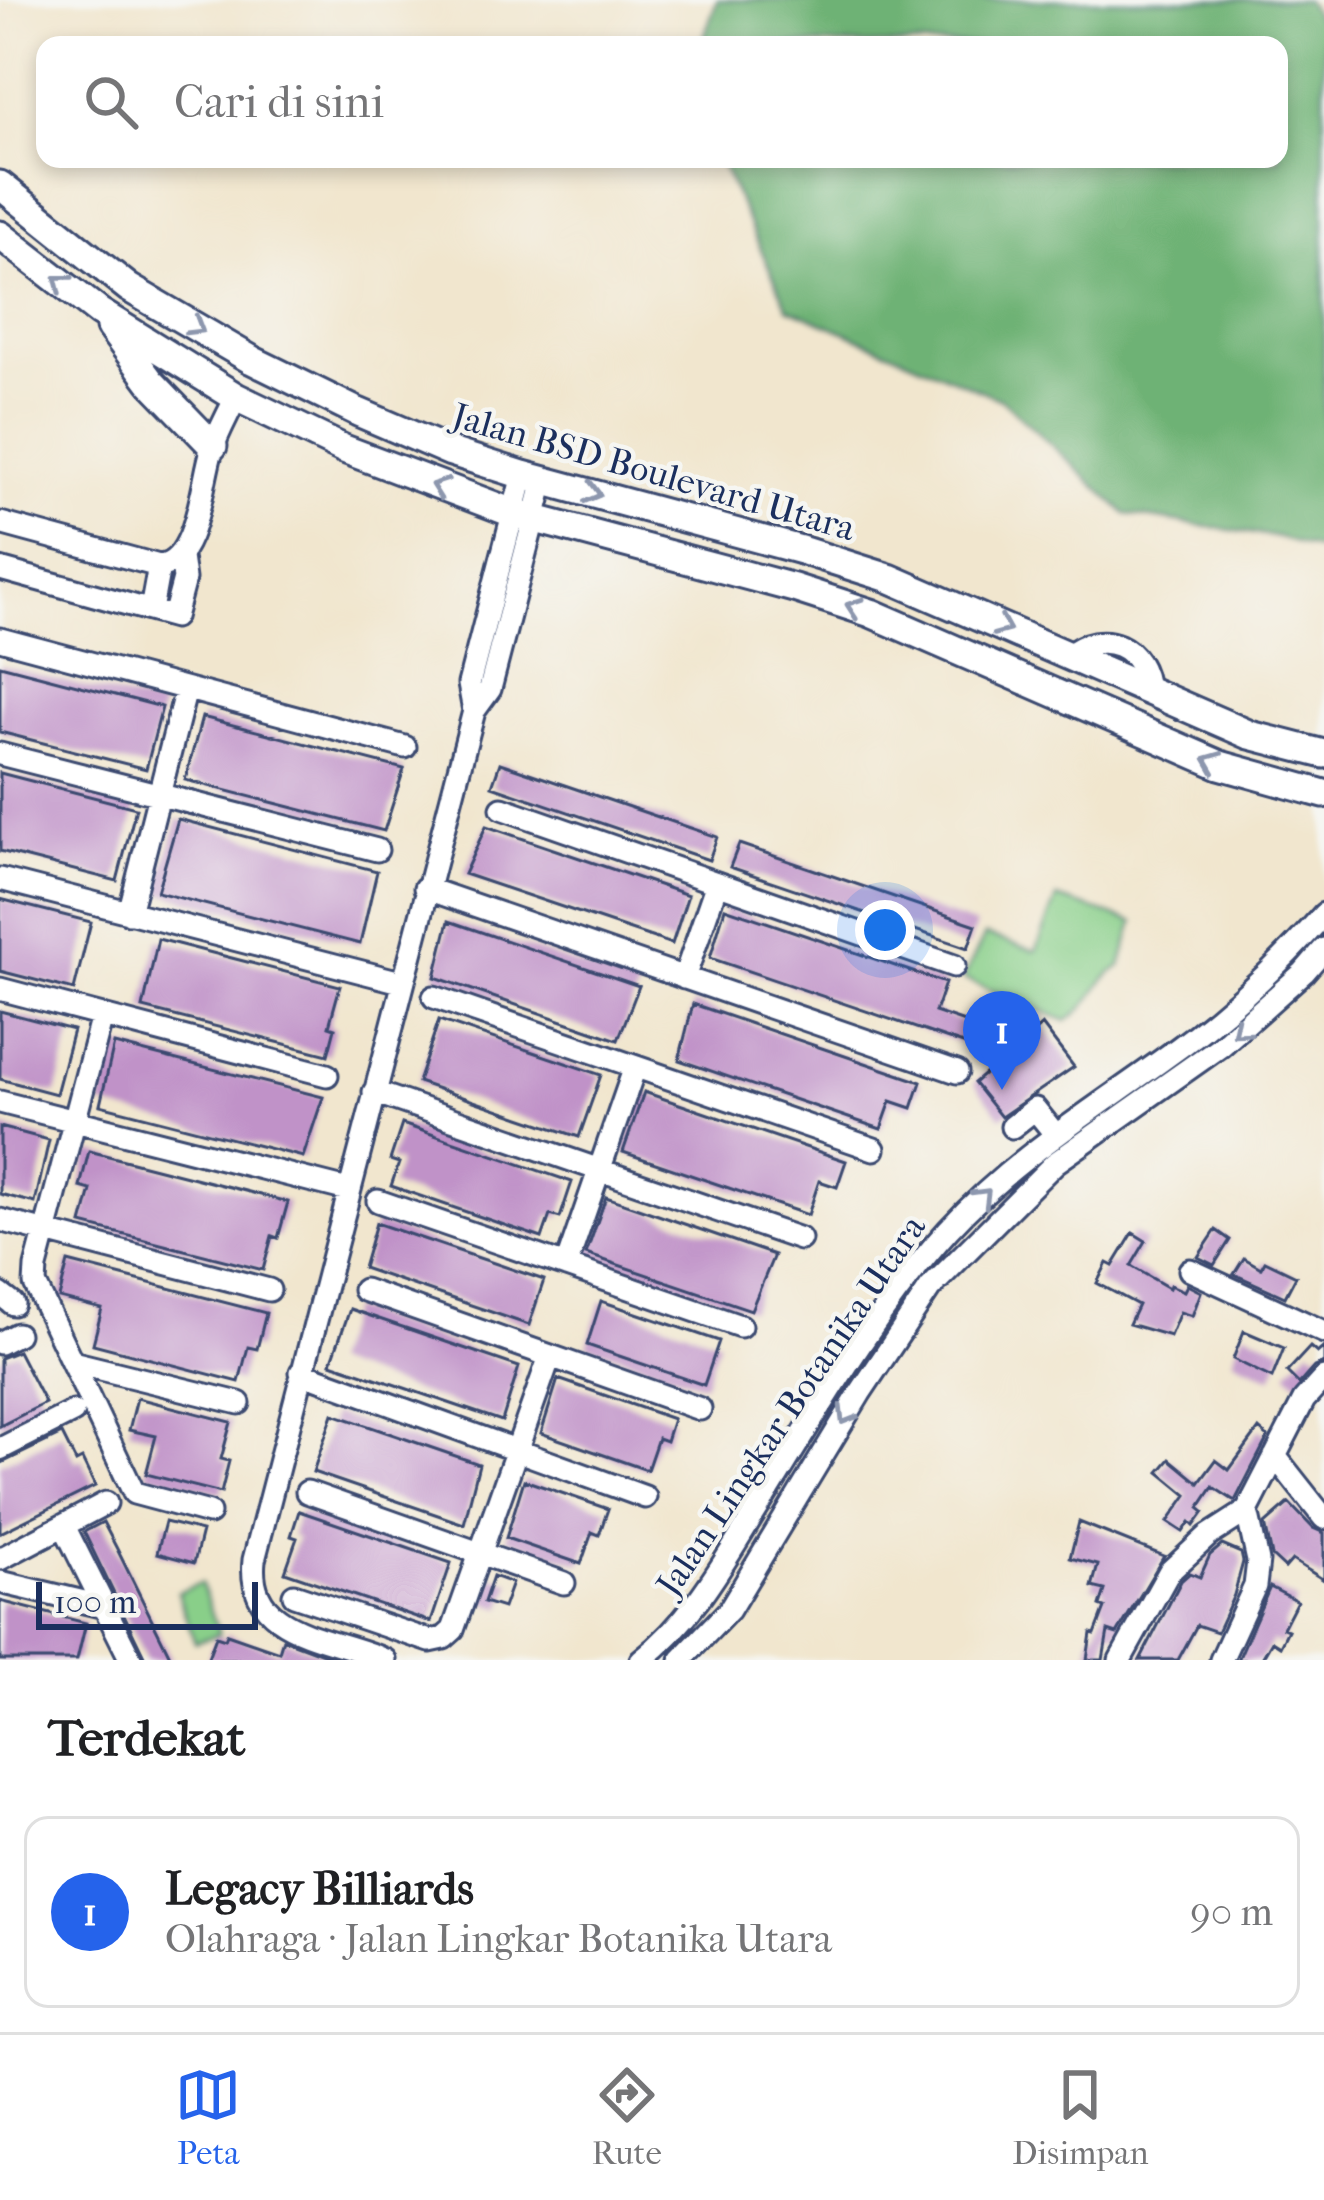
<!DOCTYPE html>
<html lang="id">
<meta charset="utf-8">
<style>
body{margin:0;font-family:"IM FELL French Canon",serif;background:#f2f2f2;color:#202124}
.scale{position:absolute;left:36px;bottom:30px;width:222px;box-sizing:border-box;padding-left:12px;border:6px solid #1b2f5e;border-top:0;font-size:33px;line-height:42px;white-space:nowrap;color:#1b2f5e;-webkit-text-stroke:9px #f6f6f2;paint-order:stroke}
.you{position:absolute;left:885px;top:930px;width:42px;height:42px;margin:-30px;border:9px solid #fff;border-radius:50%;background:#1a73e8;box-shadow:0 0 0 18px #1a73e833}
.badge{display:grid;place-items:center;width:78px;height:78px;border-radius:50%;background:#2563eb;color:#fff;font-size:39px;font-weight:700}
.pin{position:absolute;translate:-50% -99px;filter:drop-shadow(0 3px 6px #0008)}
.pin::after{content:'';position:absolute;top:63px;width:42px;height:36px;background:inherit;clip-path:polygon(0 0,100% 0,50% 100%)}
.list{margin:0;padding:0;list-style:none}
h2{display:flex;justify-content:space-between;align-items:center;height:156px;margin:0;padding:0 48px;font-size:51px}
h2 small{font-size:39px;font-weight:400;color:#757577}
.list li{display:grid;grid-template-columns:78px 1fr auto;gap:36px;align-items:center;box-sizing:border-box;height:192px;margin:0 24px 24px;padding:0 24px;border:3px solid #e0e0e0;border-radius:24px}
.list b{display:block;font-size:45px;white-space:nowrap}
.list p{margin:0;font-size:39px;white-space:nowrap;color:#757577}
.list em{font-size:39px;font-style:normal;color:#757577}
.icon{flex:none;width:66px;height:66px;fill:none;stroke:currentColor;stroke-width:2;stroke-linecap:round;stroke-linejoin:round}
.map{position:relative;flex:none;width:1324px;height:1660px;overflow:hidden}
.search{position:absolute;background:#fff;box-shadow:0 6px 18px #0003;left:36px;right:36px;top:36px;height:132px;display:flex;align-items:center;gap:30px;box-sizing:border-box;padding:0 42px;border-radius:24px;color:#757577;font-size:45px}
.sheet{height:372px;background:#fff}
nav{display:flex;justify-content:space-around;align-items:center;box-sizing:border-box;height:168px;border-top:3px solid #e0e0e0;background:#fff;font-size:33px;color:#757577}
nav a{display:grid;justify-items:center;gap:6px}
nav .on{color:#2563eb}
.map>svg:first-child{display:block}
</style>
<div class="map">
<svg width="1324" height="1660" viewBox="0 0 1324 1660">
<rect width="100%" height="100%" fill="#f6f6f2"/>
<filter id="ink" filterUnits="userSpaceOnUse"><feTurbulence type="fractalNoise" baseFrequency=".00833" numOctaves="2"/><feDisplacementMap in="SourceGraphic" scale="24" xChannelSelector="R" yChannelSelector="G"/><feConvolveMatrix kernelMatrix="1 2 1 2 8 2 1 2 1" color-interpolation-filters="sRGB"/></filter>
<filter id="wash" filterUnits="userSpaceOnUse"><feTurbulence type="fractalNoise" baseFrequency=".004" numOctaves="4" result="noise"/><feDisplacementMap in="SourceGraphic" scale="48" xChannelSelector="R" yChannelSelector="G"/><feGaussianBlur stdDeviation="2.7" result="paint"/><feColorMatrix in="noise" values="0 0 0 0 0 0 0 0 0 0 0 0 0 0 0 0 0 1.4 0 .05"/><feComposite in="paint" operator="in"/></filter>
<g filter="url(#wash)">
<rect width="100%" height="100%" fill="#f1e6ce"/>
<!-- green -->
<path fill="#89cf89" stroke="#527f74" stroke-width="3" d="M1057,898L1134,922L1121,966C1092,984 1098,1001 1067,1021L963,979L985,935L1036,951Z
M201,1583L219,1634L195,1642L177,1592Z"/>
<!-- forest -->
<path fill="#6eb275" stroke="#44706a" stroke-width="3" d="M717,0H1306L1324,29V551L1274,537L1126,514L1001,399L788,308L719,159H1279V45H701Z"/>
<g id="blocks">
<!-- building -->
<path fill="#c092c8" d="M0,665L162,707L146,769L0,732Z
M202,717L404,769L384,831L185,780Z
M500,763L717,837L709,860L492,786Z
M0,773L136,808L117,881L0,851Z
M178,819L377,871L360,944L157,892Z
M486,826L688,895L672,944L464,874Z
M739,844L976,925L968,948L730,867Z
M0,899L91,922L74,990L0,971Z
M725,908L945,983L935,1012L982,1028L975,1048L710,958Z
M449,921L639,986L618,1040L435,977Z
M158,939L340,986L329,1026L335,1028L328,1055L143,1008Z
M693,1004L921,1082L912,1108L891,1101L881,1129L679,1060Z
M0,1011L73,1030L56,1094L0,1079Z
M439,1020L601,1075L579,1137L418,1082Z
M1042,1025L1074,1067L1001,1117L974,1083Z
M114,1044L323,1097L303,1157L100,1105Z
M644,1092L846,1161L837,1187L819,1181L808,1215L623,1152Z
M402,1124L572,1182L560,1218L550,1215L542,1238L391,1186L399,1163L390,1160Z
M0,1127L49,1140L35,1203L0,1194Z
M89,1151L288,1202L278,1238L272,1236L263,1270L82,1224L91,1190L80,1187Z
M606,1197L774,1255L751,1310L586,1254Z
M376,1223L544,1280L529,1325L363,1268Z
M1216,1230L1230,1240L1214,1265L1198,1257Z
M1133,1233L1146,1241L1131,1266L1169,1288L1170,1285L1184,1291L1187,1285L1201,1292L1192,1316L1180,1312L1170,1336L1129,1324L1138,1305L1097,1283L1107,1263L1113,1266Z
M1244,1258L1261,1268L1265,1261L1296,1276L1285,1297L1234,1274Z
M68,1262L266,1313L257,1349L248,1347L239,1382L93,1344L102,1309L59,1298Z
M601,1301L719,1341L704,1385L587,1345Z
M350,1309L519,1367L502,1421L331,1363Z
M1244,1331L1284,1348L1272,1378L1233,1359Z
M1310,1347L1317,1353L1324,1347V1363L1314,1367L1299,1384L1287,1372Z
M18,1351L45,1403L0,1426V1358Z
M558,1379L673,1419L666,1441L658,1438L647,1470L541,1433Z
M137,1398L231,1422L221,1459L229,1461L221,1493L146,1474L156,1436L129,1430Z
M333,1414L479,1464L464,1524L313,1472Z
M1259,1429L1268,1437L1235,1501L1213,1487L1199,1508L1204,1512L1194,1526L1190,1522L1183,1532L1168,1522L1187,1495L1159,1472L1170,1459L1199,1483L1216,1460L1229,1470Z
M62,1434L76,1462L82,1459L95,1486L0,1533V1464Z
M524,1480L608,1509L599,1535L592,1532L581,1564L506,1538Z
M1289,1503L1313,1528L1324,1533V1580L1292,1560L1285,1568L1272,1556L1265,1524Z
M299,1511L451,1563L431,1622L285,1572L297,1538L291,1536Z
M103,1522L117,1549L172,1660H146L84,1532Z
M165,1522L202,1531L194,1563L157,1553Z
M1079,1522L1164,1556L1117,1634L1108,1631L1103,1660H1087L1091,1633L1095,1634L1105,1608L1100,1606L1105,1590L1092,1587L1098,1565L1070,1558Z
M1222,1545L1241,1553L1243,1562L1234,1595L1217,1632L1197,1625L1178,1660H1140L1181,1581L1190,1573L1200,1577L1210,1555Z
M493,1576L512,1583L503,1608L484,1602Z
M1270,1587L1297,1601L1283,1628L1288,1630L1280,1646L1272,1641L1261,1660H1238Z
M0,1601L86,1623L77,1660H0Z
M227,1634L279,1652L283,1639L339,1660H207L216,1636L225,1639Z"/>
</g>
</g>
<g filter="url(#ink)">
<use href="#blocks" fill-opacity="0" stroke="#3b4a6f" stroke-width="3"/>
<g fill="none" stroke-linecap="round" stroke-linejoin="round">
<defs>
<path id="minor" d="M0,523L159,566C197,564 202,481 212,450C218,432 228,415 236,397
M0,569L174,617L184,579L181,557
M151,610L159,566
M0,639L405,747
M1068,656C1103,627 1144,646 1147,691
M474,711L469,684L523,475
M0,754L377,850
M502,808L954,966
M0,879L401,982
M425,888L957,1072
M129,913L186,689
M684,978L717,883
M0,989L327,1075
M434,997L874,1149
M102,1016L36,1267L35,1284L134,1493L209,1513
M374,1092L800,1239
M0,1102L348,1190
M1012,1127L1035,1109L1055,1134
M378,1201L740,1326
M0,1220L269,1290
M566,1266L635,1067
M1190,1270L1324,1332
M364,1290L700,1409
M0,1294L13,1304
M0,1343L17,1334
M72,1362L239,1403
M301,1372L645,1497
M0,1449L73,1412
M1275,1456L1324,1518
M307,1492L564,1583
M64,1526L131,1660
M0,1559L106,1503
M0,1582L105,1607
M294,1595L430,1641L444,1638L453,1630L550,1356
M385,1660C333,1636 246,1636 254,1560L474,711L490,689L544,480
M641,1660C695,1618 726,1558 762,1501C819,1409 875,1311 948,1230C1011,1161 1087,1114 1162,1060C1222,1018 1276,969 1324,914
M681,1660L729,1610L860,1393L930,1288L1055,1163L1221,1046L1304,972L1324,949
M1120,1660L1169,1572L1208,1536L1247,1511
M1221,1660L1255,1586L1258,1561L1247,1511L1304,1400L1324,1378"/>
<path id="major" d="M0,185L129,288L252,360L358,412L451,452L523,475L801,550L889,578L1250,735L1324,754
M0,235L99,312L236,397L344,449L513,513L794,588L871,613L1220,765L1324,794
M110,327L151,382L213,446"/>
</defs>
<!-- minor casing -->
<use href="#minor" stroke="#3b4a6f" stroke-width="27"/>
<!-- major casing -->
<use href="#major" stroke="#3b4a6f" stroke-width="33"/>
<!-- minor -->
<use href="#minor" stroke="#fff" stroke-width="21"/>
<!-- major -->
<use href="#major" stroke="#fff" stroke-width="27"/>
</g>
<!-- one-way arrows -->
<defs><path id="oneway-chevron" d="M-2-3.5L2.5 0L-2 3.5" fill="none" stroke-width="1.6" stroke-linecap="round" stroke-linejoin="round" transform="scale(3)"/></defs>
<g stroke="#8d97ae">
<use href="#oneway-chevron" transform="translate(61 282) rotate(-142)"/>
<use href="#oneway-chevron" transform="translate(196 327) rotate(31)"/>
<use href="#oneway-chevron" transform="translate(439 487) rotate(-160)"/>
<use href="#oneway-chevron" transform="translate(593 493) rotate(15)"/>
<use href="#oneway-chevron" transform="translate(854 607) rotate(-161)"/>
<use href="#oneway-chevron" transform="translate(1003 627) rotate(23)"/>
<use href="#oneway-chevron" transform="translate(1212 761) rotate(-158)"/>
<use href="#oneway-chevron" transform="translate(1240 1030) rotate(140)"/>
<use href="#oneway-chevron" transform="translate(983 1196) rotate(-45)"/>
<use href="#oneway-chevron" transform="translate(846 1416) rotate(121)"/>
</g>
</g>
<g text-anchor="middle" stroke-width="9" stroke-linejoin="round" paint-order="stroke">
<!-- street labels -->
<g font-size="36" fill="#1b2f5e" stroke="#f6f6f2">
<text transform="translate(654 471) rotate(16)" y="13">Jalan BSD Boulevard Utara</text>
<text transform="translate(790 1405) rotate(-56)" y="13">Jalan Lingkar Botanika Utara</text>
</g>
</g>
</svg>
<div class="scale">100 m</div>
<div class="you"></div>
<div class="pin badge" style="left:1002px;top:1090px">1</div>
<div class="search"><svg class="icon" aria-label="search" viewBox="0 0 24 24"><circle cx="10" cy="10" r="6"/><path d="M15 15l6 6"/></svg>Cari di sini</div>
</div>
<section class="sheet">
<h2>Terdekat<small></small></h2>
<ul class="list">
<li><span class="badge">1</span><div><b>Legacy Billiards</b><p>Olahraga · Jalan Lingkar Botanika Utara</p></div><em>90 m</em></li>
</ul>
</section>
<nav>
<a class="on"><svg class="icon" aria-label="map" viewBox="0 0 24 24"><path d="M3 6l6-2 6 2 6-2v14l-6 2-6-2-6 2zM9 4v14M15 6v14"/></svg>Peta</a>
<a><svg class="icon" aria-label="directions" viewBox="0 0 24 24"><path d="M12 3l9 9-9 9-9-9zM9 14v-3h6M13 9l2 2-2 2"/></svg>Rute</a>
<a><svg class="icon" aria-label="saved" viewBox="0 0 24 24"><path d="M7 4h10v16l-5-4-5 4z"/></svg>Disimpan</a>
</nav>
